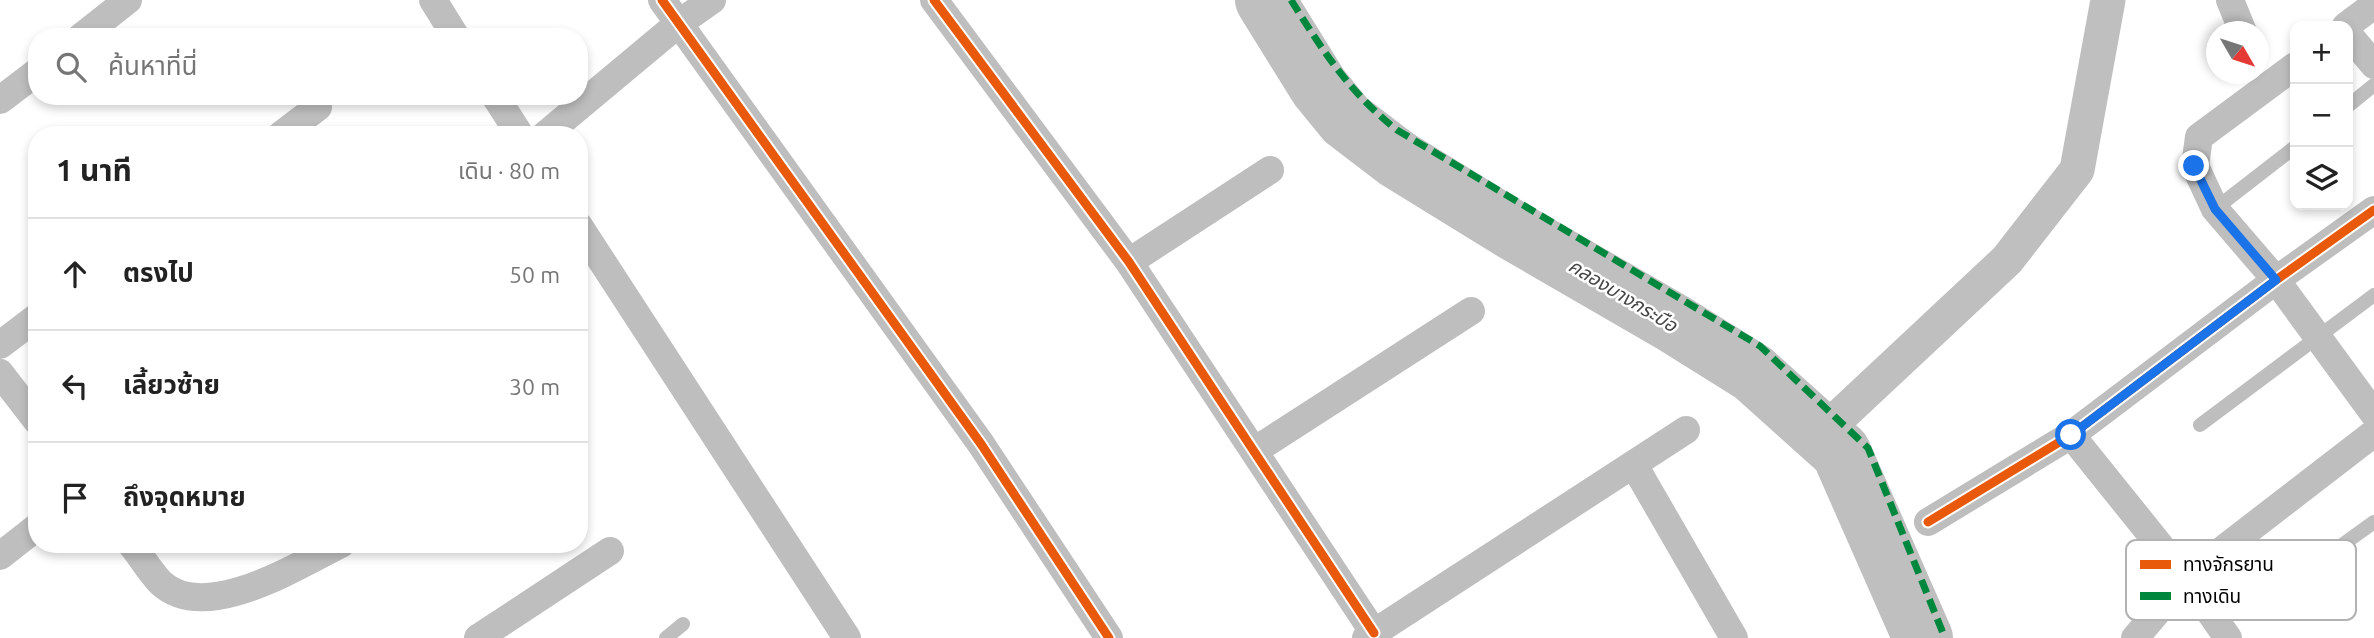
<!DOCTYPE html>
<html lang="th">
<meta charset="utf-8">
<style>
body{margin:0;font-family:Ubuntu,"Noto Sans Thai",sans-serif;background:#f2f2f2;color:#222}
.controls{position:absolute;right:21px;top:21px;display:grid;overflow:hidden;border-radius:14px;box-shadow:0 4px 10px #0003}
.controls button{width:63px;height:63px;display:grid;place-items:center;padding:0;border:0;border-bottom:2px solid #e0e0e0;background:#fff;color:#222;font:35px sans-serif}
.compass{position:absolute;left:2206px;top:21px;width:63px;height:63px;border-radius:50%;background:#fff;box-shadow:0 4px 10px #0003;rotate:129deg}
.stop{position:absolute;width:21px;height:21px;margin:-16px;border:5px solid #1a73e8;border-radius:50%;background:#fff}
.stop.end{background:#1a73e8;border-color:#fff;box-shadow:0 2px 7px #0008}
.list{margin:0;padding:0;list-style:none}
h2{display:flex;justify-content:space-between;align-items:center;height:91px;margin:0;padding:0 28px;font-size:30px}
h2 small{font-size:23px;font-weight:400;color:#767676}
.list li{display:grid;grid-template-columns:46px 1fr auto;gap:21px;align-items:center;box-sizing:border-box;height:112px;padding:0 28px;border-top:2px solid #e0e0e0}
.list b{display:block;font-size:26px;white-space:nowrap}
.list em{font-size:23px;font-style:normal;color:#767676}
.icon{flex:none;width:38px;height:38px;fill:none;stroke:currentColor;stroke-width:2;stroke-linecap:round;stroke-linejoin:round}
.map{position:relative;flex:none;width:2374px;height:638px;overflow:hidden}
.search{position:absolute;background:#fff;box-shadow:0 4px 10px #0003;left:28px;top:28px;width:560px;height:77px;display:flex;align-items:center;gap:18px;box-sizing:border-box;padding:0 24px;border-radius:28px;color:#767676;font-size:26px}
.panel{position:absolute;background:#fff;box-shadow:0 4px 10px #0003;left:28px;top:126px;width:560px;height:427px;border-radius:28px}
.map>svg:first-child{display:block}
</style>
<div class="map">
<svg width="2374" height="638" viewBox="0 0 2374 638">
<rect width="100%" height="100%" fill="#fff"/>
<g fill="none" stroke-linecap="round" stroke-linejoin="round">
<!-- canal -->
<path stroke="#bfbfbf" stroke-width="35" d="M1821,434L2007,260L2077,170L2108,0"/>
<!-- river -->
<path stroke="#bfbfbf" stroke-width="60" d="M1265,0L1319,87L1346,120L1397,159L1514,231L1673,323L1753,373L1841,452L1923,638"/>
<!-- lane -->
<path stroke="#bebebe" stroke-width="14" d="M2348,106L2374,85
M2215,209L2295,147
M2200,425L2374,295
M2306,571L2374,522
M666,638L683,624"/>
<!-- street -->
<path stroke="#bebebe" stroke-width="28" d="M433,0L456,37
M662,0L981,444L1109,638
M934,0L1129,262L1374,633
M2230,0L2243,32
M2346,26L2374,5
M2348,34L2374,65
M81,37L128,0
M2295,66L2199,137L2195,166L2215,209L2276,280L2374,414
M495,96L520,135
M0,100L37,72
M281,135L318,107
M545,135L678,24L712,0
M579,226L847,638
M1129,262L1270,170
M0,345L37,317
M0,373L37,421
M2071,435L2186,578L2228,638
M1254,451L1471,311
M1634,465L1734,638
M1928,522L2071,435L2276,280L2374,210
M131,544C141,556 150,572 161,583C205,624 297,566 341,544
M0,556L37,527
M478,638L610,551
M1366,638L1686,430
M2135,638L2186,578L2374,433"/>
<!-- quiet -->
<path stroke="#00873e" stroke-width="7" stroke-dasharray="14 7" stroke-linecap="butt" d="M1291,0C1323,51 1349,92 1397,130L1760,346L1868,448L1945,638"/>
<defs>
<path id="cycleway" d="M662,0L981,444L1109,638
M934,0L1129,262L1374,633
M1928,522L2071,435L2276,280L2374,210"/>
</defs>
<!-- cycleway casing -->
<use href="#cycleway" stroke="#fff" stroke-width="13"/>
<!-- cycleway -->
<use href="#cycleway" stroke="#e8590c" stroke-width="9"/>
</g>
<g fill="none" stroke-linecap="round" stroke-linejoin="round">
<!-- route -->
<path stroke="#1a73e8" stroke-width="9" d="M2071,435L2276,280L2215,209L2194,166"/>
</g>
<g text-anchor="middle" stroke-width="5" stroke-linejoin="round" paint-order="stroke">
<!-- water labels -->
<g font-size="19" font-style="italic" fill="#444" stroke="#fff">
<text transform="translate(1623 295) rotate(31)" y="7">คลองบางกระบือ</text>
</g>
</g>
<!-- legend -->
<rect x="2126" y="540" width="230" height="80" rx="10" fill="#fff" stroke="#b2b2b2" stroke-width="2"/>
<rect x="2140" y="560" width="31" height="9" fill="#e8590c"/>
<rect x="2140" y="592" width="31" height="8" fill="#00873e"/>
<g font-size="19" fill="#000">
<text x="2183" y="571">ทางจักรยาน</text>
<text x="2183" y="603">ทางเดิน</text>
</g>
</svg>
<div class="controls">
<button>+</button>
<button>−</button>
<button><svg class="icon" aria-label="layers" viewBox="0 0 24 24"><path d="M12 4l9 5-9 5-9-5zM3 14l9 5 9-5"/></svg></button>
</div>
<svg class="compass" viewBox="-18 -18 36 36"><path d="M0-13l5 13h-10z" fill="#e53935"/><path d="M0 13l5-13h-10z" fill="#767676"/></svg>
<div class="stop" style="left:2071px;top:435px"></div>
<div class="stop end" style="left:2194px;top:166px"></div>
<div class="search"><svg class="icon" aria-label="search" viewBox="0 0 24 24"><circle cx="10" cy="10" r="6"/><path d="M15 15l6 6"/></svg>ค้นหาที่นี่</div>
<section class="panel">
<h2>1 นาที<small>เดิน · 80 m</small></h2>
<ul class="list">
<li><svg class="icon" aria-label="ahead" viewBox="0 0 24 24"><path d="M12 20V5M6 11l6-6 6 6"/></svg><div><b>ตรงไป</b></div><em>50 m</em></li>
<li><svg class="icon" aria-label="left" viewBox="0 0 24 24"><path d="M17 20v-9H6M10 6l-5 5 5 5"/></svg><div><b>เลี้ยวซ้าย</b></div><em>30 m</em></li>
<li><svg class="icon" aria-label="arrive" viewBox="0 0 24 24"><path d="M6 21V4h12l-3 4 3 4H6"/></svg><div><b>ถึงจุดหมาย</b></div></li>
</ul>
</section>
</div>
